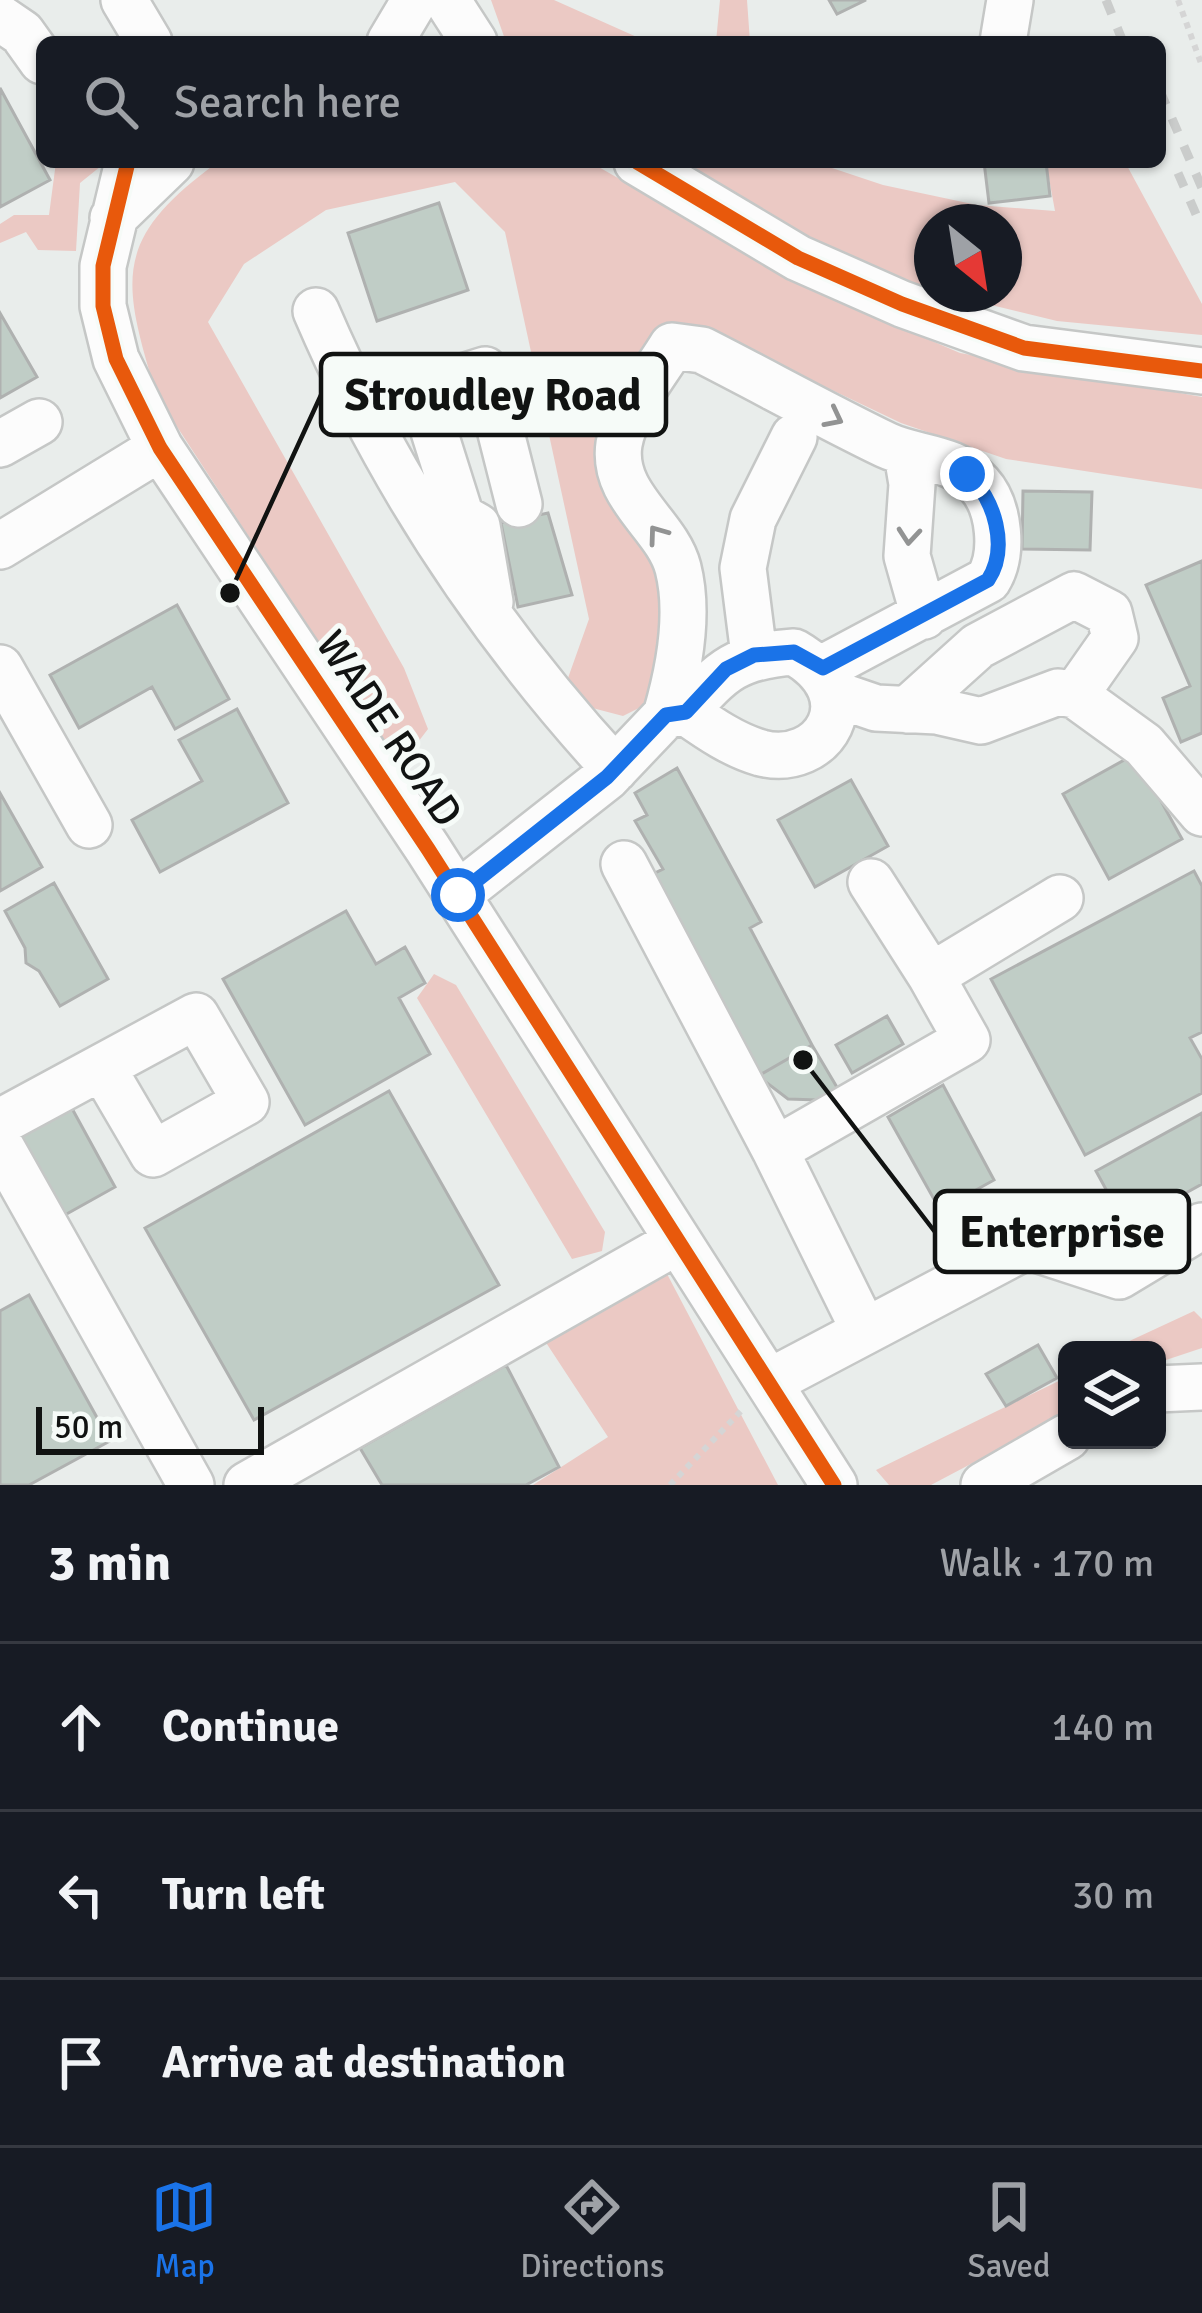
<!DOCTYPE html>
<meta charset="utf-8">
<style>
body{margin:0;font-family:Signika,sans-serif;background:#242831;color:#f1f3f6}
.controls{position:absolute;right:36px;bottom:36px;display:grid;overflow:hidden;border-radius:18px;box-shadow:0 3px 9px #0004}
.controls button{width:108px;height:108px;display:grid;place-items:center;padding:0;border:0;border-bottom:3px solid #363941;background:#171b24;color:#f1f3f6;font:60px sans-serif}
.compass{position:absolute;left:914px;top:204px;width:108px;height:108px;border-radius:50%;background:#171b24;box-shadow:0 3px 9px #0004;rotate:150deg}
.scale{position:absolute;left:36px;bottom:30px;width:228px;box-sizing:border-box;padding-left:12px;border:6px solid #111312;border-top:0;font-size:33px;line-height:42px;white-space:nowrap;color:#111312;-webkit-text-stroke:9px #f6fbf8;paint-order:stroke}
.stop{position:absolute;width:36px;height:36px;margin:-27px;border:9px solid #1a73e8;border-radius:50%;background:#fff}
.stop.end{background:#1a73e8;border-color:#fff;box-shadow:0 3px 12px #0008}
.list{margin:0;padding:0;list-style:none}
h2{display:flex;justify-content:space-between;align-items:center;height:156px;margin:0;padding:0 48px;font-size:51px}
h2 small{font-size:39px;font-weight:400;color:#9ea1a6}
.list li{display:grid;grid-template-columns:78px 1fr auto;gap:36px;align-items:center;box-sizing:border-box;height:168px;padding:0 48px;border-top:3px solid #363941}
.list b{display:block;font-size:45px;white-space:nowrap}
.list em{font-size:39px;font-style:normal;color:#9ea1a6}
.icon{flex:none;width:66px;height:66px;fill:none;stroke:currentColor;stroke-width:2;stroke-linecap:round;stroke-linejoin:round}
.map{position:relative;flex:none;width:1202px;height:1485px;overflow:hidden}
.search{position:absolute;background:#171b24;box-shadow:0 3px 9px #0004;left:36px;right:36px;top:36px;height:132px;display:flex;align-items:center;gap:30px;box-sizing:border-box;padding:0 42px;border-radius:18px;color:#9ea1a6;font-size:45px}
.sheet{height:660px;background:#171b24}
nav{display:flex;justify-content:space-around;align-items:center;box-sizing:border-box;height:168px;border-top:3px solid #363941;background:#171b24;font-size:33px;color:#9ea1a6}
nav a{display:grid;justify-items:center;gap:6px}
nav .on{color:#1a73e8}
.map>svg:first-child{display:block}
</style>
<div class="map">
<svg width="1202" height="1485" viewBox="0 0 1202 1485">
<rect width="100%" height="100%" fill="#e9edeb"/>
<!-- forest -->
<path fill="#ebc9c4" d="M491,0H554L648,42H506Z
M720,0H747L750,42H716Z
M56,162H106L80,183L76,251L38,250L26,232L0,243V224L14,215H49Z
M218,162H590L811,289L960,353L1202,397V489L1006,459L901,423L769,360L666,326L601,441L692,624L683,686L623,716L581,705L568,678L589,619L505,232L455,182L326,210L244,264L208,322L404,668L428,729L399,767L157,396C121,279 112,239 218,162Z
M657,162H814L883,185L977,205L1055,211L1046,162H1125L1202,304V335L1057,321L946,294H1004V222H932V289L789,243Z
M434,974L456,985L605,1232L602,1251L572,1259L417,998Z
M666,1272L778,1485H533L608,1437L541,1335Z
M1194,1311L1202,1319V1348L1157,1363V1350H1110Z
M1067,1377V1413L931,1485H889L876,1470Z"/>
<!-- building -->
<path fill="#c0cdc6" stroke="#afb1b0" stroke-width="3" d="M829,0H866L837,14Z
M0,88L50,180L0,207Z
M984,162H1046L1050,196L989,203Z
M439,203L468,290L377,321L348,233Z
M0,313L37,377L0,398Z
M1023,491L1092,492L1090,550L1022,549Z
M548,513L572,595L518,607L501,523Z
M1202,561V733L1181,742L1163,698L1190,686L1146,585Z
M177,605L229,699L175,729L152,687L79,728L50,675Z
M237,709L288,803L160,872L132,820L202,781L179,740Z
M1135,754L1182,839L1109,879L1063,794Z
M677,768L761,922L750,928L812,1045L758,1076L649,876L663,869L635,821L647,815L635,793Z
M851,780L888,846L815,887L778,820Z
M0,793L42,867L0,891Z
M1194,871L1202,886V1032L1190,1038L1202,1059V1093L1085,1155L991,979Z
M54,883L108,979L60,1006L39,971L26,963L25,948L5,911Z
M346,911L376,964L405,947L425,983L399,998L430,1054L305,1125L223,979Z
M887,1016L903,1044L852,1073L836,1045Z
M812,1045L838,1089L818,1100L788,1099L758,1076Z
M943,1085L994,1180L940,1210L888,1117Z
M389,1091L499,1285L254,1420L145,1228Z
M69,1103L115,1187L63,1216L16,1133Z
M1202,1113V1184L1126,1226L1096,1171Z
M29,1295L110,1441L29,1485H0V1311Z
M1038,1345L1057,1378L1006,1406L986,1374Z
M506,1365L559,1467L526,1485H382L360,1448Z"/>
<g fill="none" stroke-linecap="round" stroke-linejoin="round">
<defs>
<path id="minor" d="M124,0L149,42
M447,0L474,42
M0,18L22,33L42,61
M390,42L415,0
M1003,42L1010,0
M128,162L103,266V306L116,359L160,448L428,849L834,1485
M637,162L798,258L902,304L1024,348L1202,371
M113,218L171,162
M316,311C388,479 491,634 615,769
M0,444L39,422
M907,454L912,484L907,556L924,616
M0,546L160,448
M490,602L477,526L461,517L421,390L485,370L519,504
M794,652C871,696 823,769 761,753C733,745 709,728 686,712C721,669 739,656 794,652Z
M754,655L743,568L753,519L794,437
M0,668L89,825
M835,694L876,708L937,711L981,721L1058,692L1075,695L1144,745L1202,813
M907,710L978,646L1074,595L1109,613L1115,638L1075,695
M666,715C679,670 690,615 678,568C667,525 611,496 619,444C625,410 655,374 672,346L702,350C763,381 824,415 886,445C915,459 954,456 979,484C1000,507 1004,555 988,580L823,668
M624,864L775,1150
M871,882L931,976
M457,895L607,777L666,715L686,712
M0,1122L196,1016L246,1102L153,1154L102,1067
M0,1145L191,1485
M864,1330L775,1150L967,1040L931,976L1060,898
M771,1381L1027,1246L1119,1276L1202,1226
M1157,1389L1202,1387
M247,1485L678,1241
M984,1485L1067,1437"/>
</defs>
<!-- minor casing -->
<use href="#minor" stroke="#c5c7c6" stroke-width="50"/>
<!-- path -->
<path stroke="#d5d5d5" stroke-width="6" stroke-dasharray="6 6" stroke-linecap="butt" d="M1178,0L1202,66
M670,1485L743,1409"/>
<!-- minor -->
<use href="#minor" stroke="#fcfcfc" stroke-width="45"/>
<!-- rail -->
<path stroke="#cacccb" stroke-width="9" stroke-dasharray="15 15" stroke-linecap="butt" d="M1106,0L1123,42
M1160,91L1202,188
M1178,173L1202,228"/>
<defs>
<path id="cycleway" d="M128,162L103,266V306L116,359L160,448L428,849L834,1485
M637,162L798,258L902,304L1024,348L1202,371"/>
</defs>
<!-- cycleway casing -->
<use href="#cycleway" stroke="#f6fbf8" stroke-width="22"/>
<!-- cycleway -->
<use href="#cycleway" stroke="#e8590c" stroke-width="15"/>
</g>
<!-- one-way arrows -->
<defs><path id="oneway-chevron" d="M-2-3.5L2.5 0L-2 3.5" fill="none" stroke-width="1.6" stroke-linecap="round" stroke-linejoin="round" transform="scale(3)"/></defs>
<g stroke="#929393">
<use href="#oneway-chevron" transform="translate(834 418) rotate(27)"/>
<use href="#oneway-chevron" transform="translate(657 534) rotate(-126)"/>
<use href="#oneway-chevron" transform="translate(909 536) rotate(95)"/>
</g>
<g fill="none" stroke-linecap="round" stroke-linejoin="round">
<!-- route -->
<path stroke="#1a73e8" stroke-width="15" d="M458,895L607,777L666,715L686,712L726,669L754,655L794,652L823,668L988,580C1009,548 995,498 967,474"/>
</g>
<g text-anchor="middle" stroke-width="10" stroke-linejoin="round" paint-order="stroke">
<!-- street labels -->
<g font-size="42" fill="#111312" stroke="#f6fbf8">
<text transform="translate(390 728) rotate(56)" y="15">WADE ROAD</text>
</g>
</g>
<!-- callouts -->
<path fill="none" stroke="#111312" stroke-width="4.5" d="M230 593L321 395M803 1060L935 1232"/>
<g fill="#111312" stroke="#f6fbf8" stroke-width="4.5">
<circle cx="230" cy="593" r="12"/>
<circle cx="803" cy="1060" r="12"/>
</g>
<g fill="#f6fbf8" stroke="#111312" stroke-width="4.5">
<rect x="321" y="354" width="345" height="81" rx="12"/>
<rect x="935" y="1191" width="254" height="81" rx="12"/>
</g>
<g font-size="45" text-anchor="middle" font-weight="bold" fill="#111312">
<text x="493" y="410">Stroudley Road</text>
<text x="1062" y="1247">Enterprise</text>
</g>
</svg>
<div class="controls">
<button><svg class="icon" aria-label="layers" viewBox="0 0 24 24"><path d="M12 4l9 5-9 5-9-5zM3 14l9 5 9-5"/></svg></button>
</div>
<svg class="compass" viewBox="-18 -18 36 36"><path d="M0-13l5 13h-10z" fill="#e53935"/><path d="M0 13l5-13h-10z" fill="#9ea1a6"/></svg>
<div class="scale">50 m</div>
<div class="stop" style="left:458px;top:895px"></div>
<div class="stop end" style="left:967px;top:474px"></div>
<div class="search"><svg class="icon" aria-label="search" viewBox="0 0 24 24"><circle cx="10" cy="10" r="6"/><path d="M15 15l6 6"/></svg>Search here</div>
</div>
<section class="sheet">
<h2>3 min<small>Walk · 170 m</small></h2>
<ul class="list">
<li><svg class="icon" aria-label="ahead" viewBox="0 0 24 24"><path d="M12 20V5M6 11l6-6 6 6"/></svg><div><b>Continue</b></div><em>140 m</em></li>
<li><svg class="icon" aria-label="left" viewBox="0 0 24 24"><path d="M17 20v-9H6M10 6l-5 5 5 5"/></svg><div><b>Turn left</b></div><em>30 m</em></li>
<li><svg class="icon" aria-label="arrive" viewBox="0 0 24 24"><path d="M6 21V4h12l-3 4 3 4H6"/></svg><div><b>Arrive at destination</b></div></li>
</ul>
</section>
<nav>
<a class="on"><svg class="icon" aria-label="map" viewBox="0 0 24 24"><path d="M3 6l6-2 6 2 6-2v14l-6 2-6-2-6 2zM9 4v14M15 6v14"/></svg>Map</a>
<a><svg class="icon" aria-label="directions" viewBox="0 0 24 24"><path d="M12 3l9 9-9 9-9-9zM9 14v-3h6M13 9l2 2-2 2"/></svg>Directions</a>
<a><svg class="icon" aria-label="saved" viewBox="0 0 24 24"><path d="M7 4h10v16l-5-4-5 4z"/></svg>Saved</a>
</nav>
